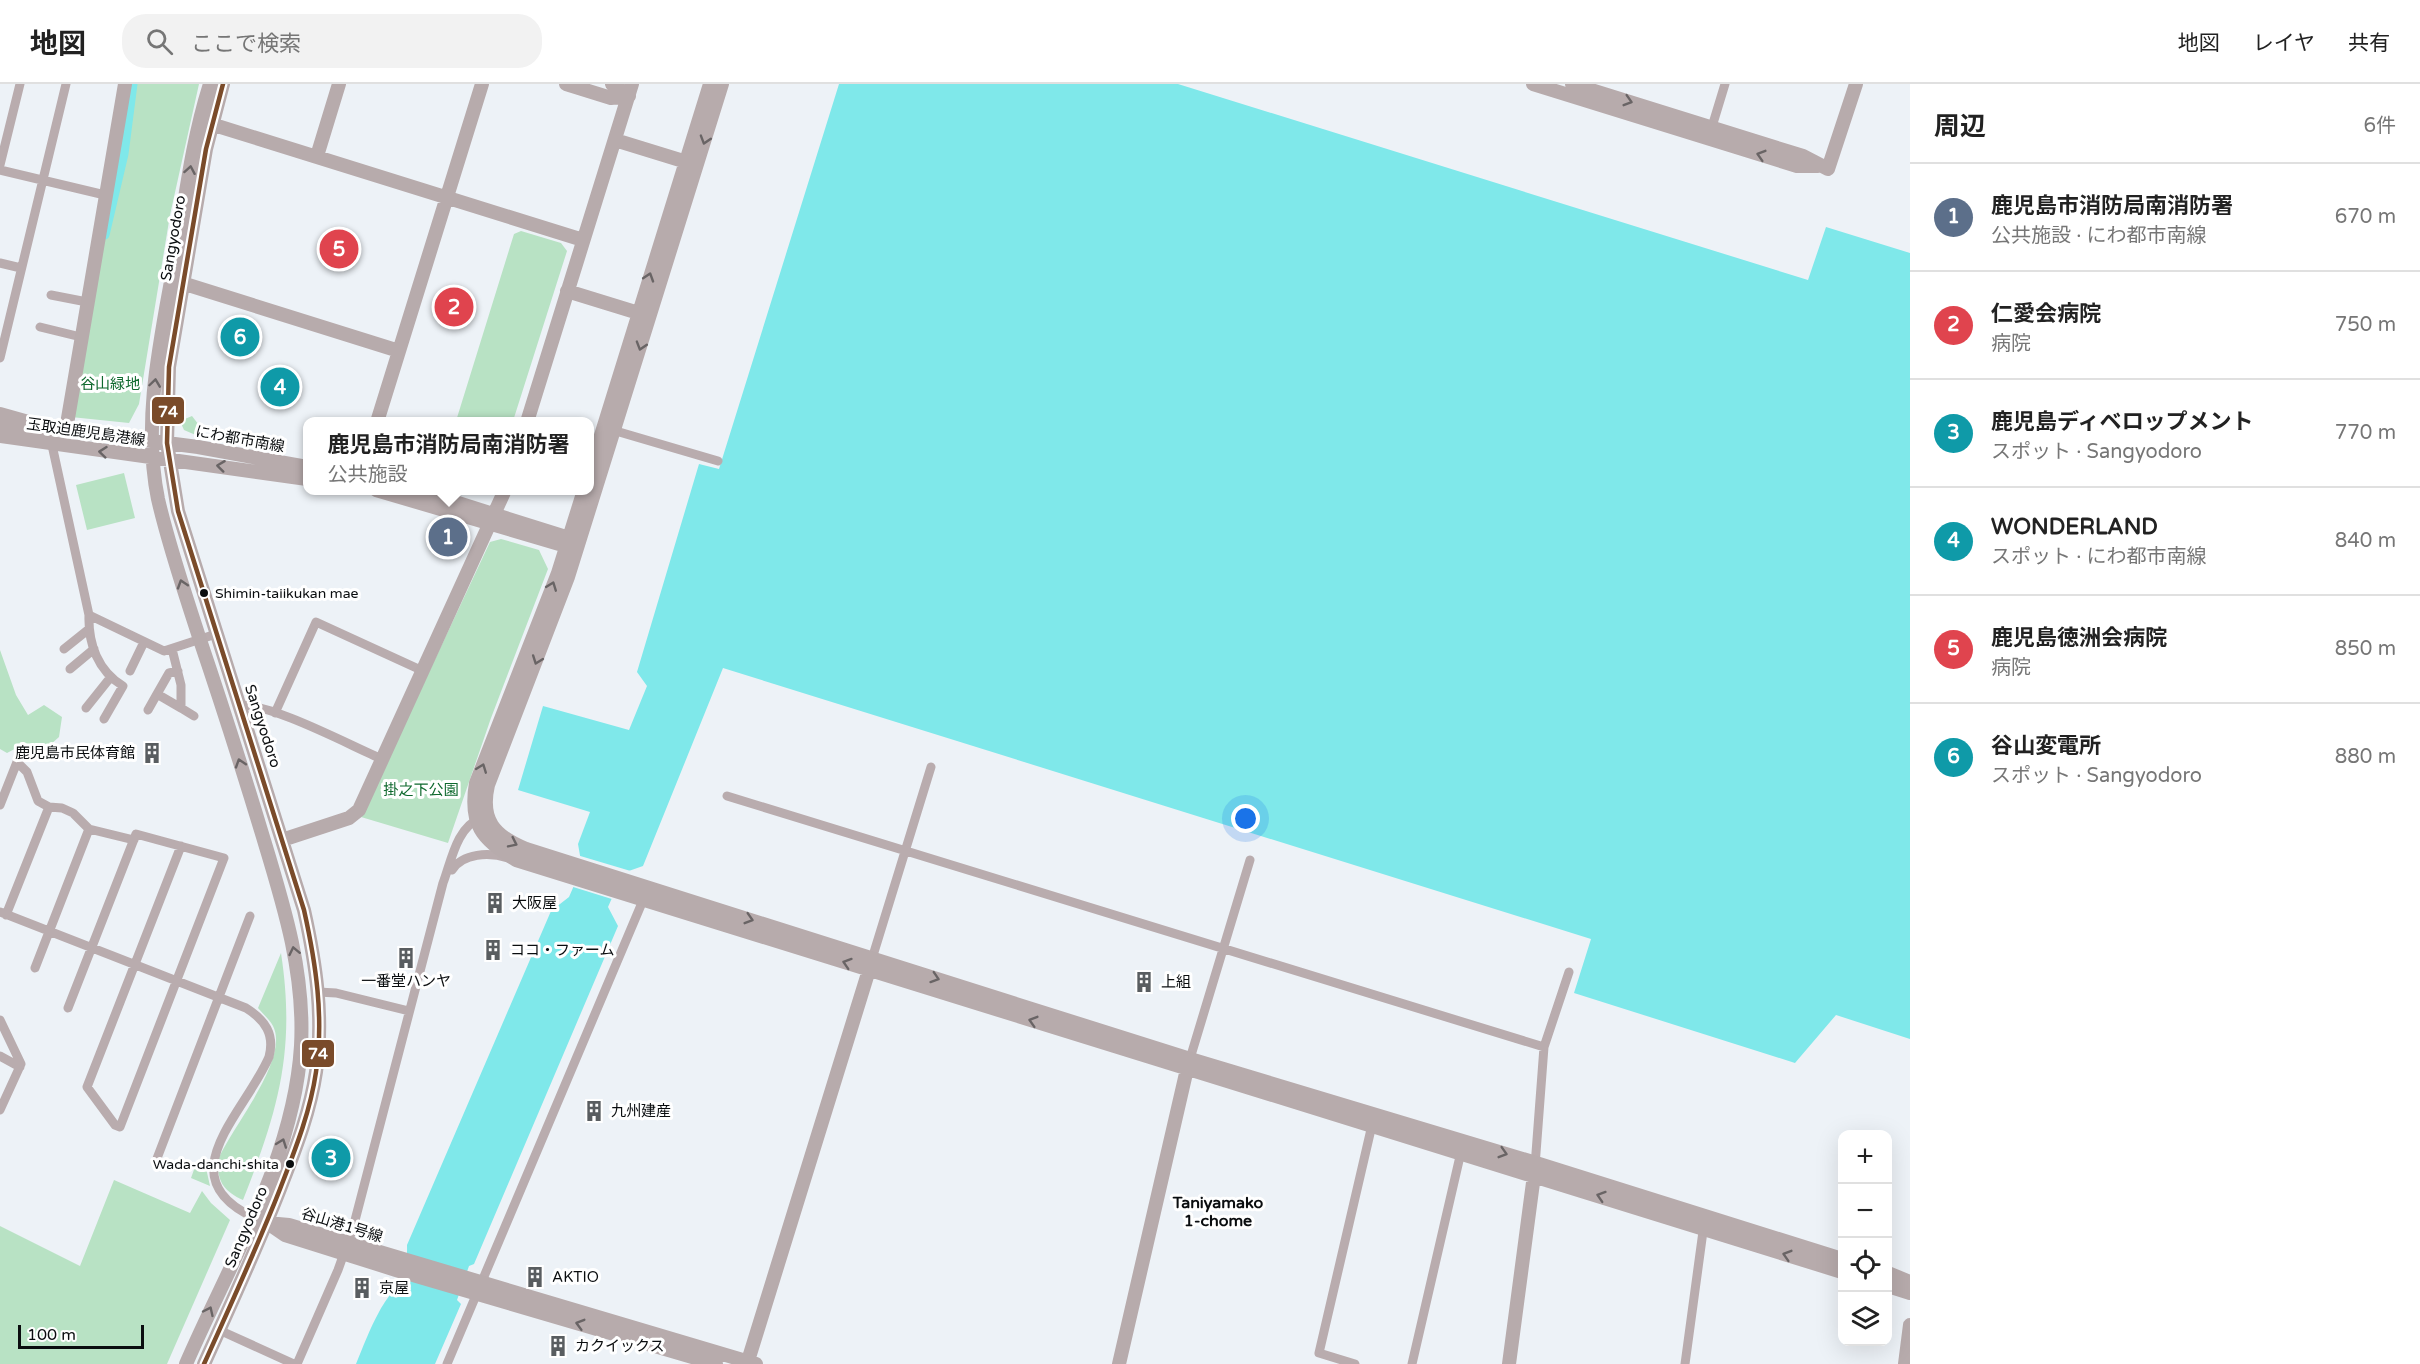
<!DOCTYPE html>
<html lang="ja">
<meta charset="utf-8">
<style>
body{margin:0;font-family:"Varela Round","Noto Sans JP",sans-serif;background:#f2f2f2;color:#222}
.controls{position:absolute;right:18px;bottom:18px;display:grid;overflow:hidden;border-radius:12px;box-shadow:0 6px 24px #0002}
.controls button{width:54px;height:54px;display:grid;place-items:center;padding:0;border:0;border-bottom:2px solid #e0e0e0;background:#fff;color:#222;font:30px sans-serif}
.scale{position:absolute;left:18px;bottom:15px;width:126px;box-sizing:border-box;padding-left:6px;border:3px solid #0a0d0f;border-top:0;font-size:16px;line-height:21px;white-space:nowrap;color:#0a0d0f;-webkit-text-stroke:4px #fff;paint-order:stroke}
.you{position:absolute;left:1246px;top:735px;width:21px;height:21px;margin:-15px;border:4px solid #fff;border-radius:50%;background:#1a73e8;box-shadow:0 0 0 9px #1a73e833}
.badge{display:grid;place-items:center;width:39px;height:39px;border-radius:50%;background:#595d60;color:#fff;font-size:20px;font-weight:700}
.pin{position:absolute;translate:-50% -50%;border:3px solid #fff;box-shadow:0 2px 6px #0006}
.popup{position:absolute;left:303px;top:333px;width:291px;height:78px;box-sizing:border-box;display:grid;place-content:center;border-radius:12px;background:#fff;filter:drop-shadow(0 2px 4px #0005);font-size:20px;white-space:nowrap;color:#767676}
.popup b{font-size:22px;color:#222}
.popup::after{content:'';position:absolute;left:50%;top:100%;margin-left:-12px;border:12px solid transparent;border-top-color:#fff}
.list{margin:0;padding:0;list-style:none}
h2{display:flex;justify-content:space-between;align-items:center;height:78px;margin:0;padding:0 24px;font-size:26px}
h2 small{font-size:20px;font-weight:400;color:#767676}
.list li{display:grid;grid-template-columns:39px 1fr auto;gap:18px;align-items:center;box-sizing:border-box;height:108px;padding:0 24px;border-top:2px solid #e0e0e0}
.list b{display:block;font-size:22px;white-space:nowrap}
.list p{margin:0;font-size:20px;white-space:nowrap;color:#767676}
.list em{font-size:20px;font-style:normal;color:#767676}
.icon{flex:none;width:33px;height:33px;fill:none;stroke:currentColor;stroke-width:2;stroke-linecap:round;stroke-linejoin:round}
.map{position:relative;flex:none;width:1910px;height:1280px;overflow:hidden}
header{display:flex;align-items:center;gap:36px;box-sizing:border-box;height:84px;padding:0 30px;background:#fff;border-bottom:2px solid #e0e0e0}
header strong{font-size:28px}
nav{display:flex;gap:33px;margin-inline-start:auto;font-size:21px}
.search{width:420px;height:54px;background:#f2f2f2;display:flex;align-items:center;gap:15px;box-sizing:border-box;padding:0 21px;border-radius:24px;color:#767676;font-size:22px}
main{display:flex}
aside{flex:1;background:#fff}
.map>svg:first-child{display:block}
</style>
<header>
<strong>地図</strong>
<div class="search"><svg class="icon" aria-label="search" viewBox="0 0 24 24"><circle cx="10" cy="10" r="6"/><path d="M15 15l6 6"/></svg>ここで検索</div>
<nav><a>地図</a><a>レイヤ</a><a>共有</a></nav>
</header>
<main>
<div class="map">
<svg width="1910" height="1280" viewBox="0 0 1910 1280">
<rect width="100%" height="100%" fill="#edf2f7"/>
<!-- green -->
<path fill="#b8e2c4" d="M131,0H199L170,131L139,320L129,339L71,333Z
M521,147L561,159L567,167L513,337H456L514,150Z
M192,332L202,345L198,352L184,346L180,337Z
M124,389L135,434L87,446L76,401Z
M501,455L539,466L548,485L491,634L448,759L361,733L490,458Z
M0,566L16,611L28,631L44,621L62,633L59,653L40,670L26,659L7,669L0,665Z
M281,869C296,967 278,1027 243,1116C224,1107 217,1098 218,1076C231,1044 290,975 273,942C270,936 263,930 258,924Z
M196,1080L206,1084L210,1102L191,1094Z
M114,1096L190,1129L202,1107L211,1119L230,1136L167,1280H0V1142L80,1182Z"/>
<!-- water -->
<path fill="#7fe8ea" d="M839,0H1178L1808,196L1826,143L1910,169V955L1836,931L1795,979L1574,909L1591,855L723,584L643,782L623,789L608,823L618,842L474,1180L469,1182L457,1216L461,1220L435,1280H356C363,1263 370,1244 379,1228C395,1199 408,1198 407,1161L551,827L569,813L582,783L578,760L590,728L518,706L543,622L629,646L647,602L637,588L699,380L719,385Z"/>
<!-- pier -->
<path fill="#edf2f7" d="M577,771L634,788L625,791L615,816L570,802L579,782Z"/>
<g fill="none" stroke-linecap="round" stroke-linejoin="round">
<!-- canal -->
<path stroke="#7fe8ea" stroke-width="9" d="M105,151L124,70L133,0"/>
<!-- street -->
<path stroke="#b9acae" stroke-width="9" d="M1711,46L1725,0
M0,81L20,0
M0,86L105,111
M0,179L21,184
M51,211L87,218
M40,243L81,253
M0,274L66,0
M609,345L718,377
M52,361L89,531L164,567L216,550
M89,531C88,560 98,587 123,602L104,635
M64,565L89,545
M172,565L181,601V624L194,632
M70,585L94,565
M130,587L144,558
M157,610L169,589L178,587
M238,621C271,619 349,661 382,675
M86,624L110,594
M148,626L157,610L181,624
M275,629L316,538L423,587
M727,712L1544,963
M0,721L17,678L27,688L38,717L49,723L62,724L73,729L89,745L134,756
M452,786C463,769 489,768 508,774
M0,828L246,924C265,936 275,950 269,973C244,1031 165,1094 257,1135
M6,831L49,723
M871,878L931,683
M35,884L89,745
M318,908L336,909L409,927
M68,924L136,750L224,774L120,1043L115,1041L87,1003L181,762
M0,936L21,980L0,1026
M0,972L20,983
M1189,978L1250,776
M156,1077L250,832
M1535,1082L1544,963L1569,888
M219,1246L294,1280
M297,1280L338,1186L353,1144L443,799C451,778 457,742 480,735
M447,1280L644,814
M1355,1280L1319,1269L1372,1041
M1412,1280L1461,1068
M1685,1280L1704,1140"/>
<!-- secondary -->
<path stroke="#b7abac" stroke-width="14" d="M566,0L611,14L629,12
M612,0L629,12
M722,0L568,493L488,701C480,736 494,752 526,765L1190,975L1536,1079L1842,1175
M1533,0L1797,82H1818
M1572,0L1803,72L1828,85L1856,0
M211,40L583,156
M615,56L693,80
M317,72L339,0
M182,199L399,267
M567,207L645,231
M0,330L32,339
M377,338L482,0
M527,338L632,0
M0,341L66,346L198,363L307,383
M66,346L125,0
M0,352L307,395
M589,390L710,0
M376,406L566,462L575,461
M417,406L569,454
M584,406L558,489L476,699C469,740 482,756 516,776L1842,1188
M282,756L349,734L359,726L505,406
M267,1139L289,1141L756,1280
M269,1140L285,1151L396,1186L716,1280
M1888,1189L1910,1198
M1888,1202L1910,1209
M186,1280C230,1178 294,1075 301,962C305,889 284,822 263,753C243,687 222,621 200,556C185,509 169,463 158,415C141,331 163,246 177,164C186,109 193,53 210,0
M204,1280C230,1222 257,1164 280,1105C295,1066 310,1029 316,988C324,933 316,880 304,826L178,427L167,359L169,283L206,65L223,0
M747,1280L869,886
M1119,1280L1187,985
M1509,1280L1534,1091
M1905,1280L1910,1241"/>
<defs>
<path id="bus-1" d="M204,1280C230,1222 257,1164 280,1105C295,1066 310,1029 316,988C324,933 316,880 304,826L178,427L167,359L169,283L206,65L223,0"/>
</defs>
<!-- bus-1 casing -->
<use href="#bus-1" stroke="#fff" stroke-width="9"/>
<!-- bus-1 -->
<use href="#bus-1" stroke="#7a4b2a" stroke-width="4.5"/>
</g>
<!-- one-way arrows -->
<defs><path id="oneway-chevron" d="M-2-3.5L2.5 0L-2 3.5" fill="none" stroke-width="1.6" stroke-linecap="round" stroke-linejoin="round" transform="scale(1.5)"/></defs>
<g stroke="#696465">
<use href="#oneway-chevron" transform="translate(1628 17) rotate(17)"/>
<use href="#oneway-chevron" transform="translate(705 56) rotate(107)"/>
<use href="#oneway-chevron" transform="translate(1761 71) rotate(-163)"/>
<use href="#oneway-chevron" transform="translate(190 86) rotate(-80)"/>
<use href="#oneway-chevron" transform="translate(649 193) rotate(-72)"/>
<use href="#oneway-chevron" transform="translate(641 262) rotate(107)"/>
<use href="#oneway-chevron" transform="translate(155 299) rotate(-82)"/>
<use href="#oneway-chevron" transform="translate(103 368) rotate(-174)"/>
<use href="#oneway-chevron" transform="translate(221 382) rotate(-173)"/>
<use href="#oneway-chevron" transform="translate(182 500) rotate(-108)"/>
<use href="#oneway-chevron" transform="translate(552 502) rotate(-69)"/>
<use href="#oneway-chevron" transform="translate(537 576) rotate(110)"/>
<use href="#oneway-chevron" transform="translate(240 679) rotate(-108)"/>
<use href="#oneway-chevron" transform="translate(482 684) rotate(-69)"/>
<use href="#oneway-chevron" transform="translate(513 759) rotate(26)"/>
<use href="#oneway-chevron" transform="translate(749 835) rotate(17)"/>
<use href="#oneway-chevron" transform="translate(294 867) rotate(-102)"/>
<use href="#oneway-chevron" transform="translate(847 879) rotate(-162)"/>
<use href="#oneway-chevron" transform="translate(935 894) rotate(18)"/>
<use href="#oneway-chevron" transform="translate(1033 937) rotate(-163)"/>
<use href="#oneway-chevron" transform="translate(282 1059) rotate(-70)"/>
<use href="#oneway-chevron" transform="translate(1503 1069) rotate(17)"/>
<use href="#oneway-chevron" transform="translate(1601 1112) rotate(-162)"/>
<use href="#oneway-chevron" transform="translate(1787 1171) rotate(-163)"/>
<use href="#oneway-chevron" transform="translate(209 1227) rotate(-65)"/>
<use href="#oneway-chevron" transform="translate(580 1240) rotate(-164)"/>
</g>
<!-- icons -->
<defs>
<symbol id="building-bare" viewBox="-9 -9 18 18"><path d="M-4-6H4V6H1V3H-1V6H-4ZM-2.5-4.3h1.7v1.8h-1.7ZM.8-4.3h1.7v1.8H.8ZM-2.5-1h1.7V.8h-1.7ZM.8-1h1.7V.8H.8Z" fill="#595d60" stroke="#fff" stroke-width="2.5" paint-order="stroke"/></symbol>
</defs>
<g fill-rule="evenodd">
<use href="#building-bare" x="137" y="654" width="30" height="30"/>
<use href="#building-bare" x="480" y="804" width="30" height="30"/>
<use href="#building-bare" x="478" y="851" width="30" height="30"/>
<use href="#building-bare" x="391" y="859" width="30" height="30"/>
<use href="#building-bare" x="1129" y="883" width="30" height="30"/>
<use href="#building-bare" x="579" y="1012" width="30" height="30"/>
<use href="#building-bare" x="520" y="1178" width="30" height="30"/>
<use href="#building-bare" x="347" y="1189" width="30" height="30"/>
<use href="#building-bare" x="543" y="1247" width="30" height="30"/>
</g>
<!-- markers -->
<g fill="#0a0d0f" stroke="#fff" stroke-width="2">
<circle cx="204" cy="509" r="5"/>
<circle cx="290" cy="1080" r="5"/>
</g>
<g text-anchor="middle" stroke-width="6" stroke-linejoin="round" paint-order="stroke">
<!-- bus labels -->
<g font-size="14" fill="#0a0d0f" stroke="#fff" text-anchor="start">
<text x="215" y="514">Shimin-taiikukan mae</text>
<text x="279" y="1085" text-anchor="end">Wada-danchi-shita</text>
</g>
<!-- street labels -->
<g font-size="15" fill="#0a0d0f" stroke="#fff">
<text transform="translate(173 154) rotate(-80)" y="5">Sangyodoro</text>
<text transform="translate(86 348) rotate(8)" y="5">玉取迫鹿児島港線</text>
<text transform="translate(240 355) rotate(10)" y="5">にわ都市南線</text>
<text transform="translate(263 642) rotate(72)" y="5">Sangyodoro</text>
<text transform="translate(342 1141) rotate(17)" y="5">谷山港1号線</text>
<text transform="translate(246 1143) rotate(-67)" y="5">Sangyodoro</text>
</g>
<!-- park labels -->
<g font-size="15" fill="#0f692e" stroke="#fff">
<text x="110" y="305">谷山緑地</text>
<text x="421" y="711">掛之下公園</text>
</g>
<!-- poi labels -->
<g font-size="15" fill="#0a0d0f" stroke="#fff" text-anchor="start">
<text x="135" y="674" text-anchor="end">鹿児島市民体育館</text>
<text x="512" y="824">大阪屋</text>
<text x="510" y="871">ココ・ファーム</text>
<text x="406" y="902" text-anchor="middle">一番堂ハンヤ</text>
<text x="1161" y="903">上組</text>
<text x="611" y="1032">九州建産</text>
<text x="552" y="1198">AKTIO</text>
<text x="379" y="1209">京屋</text>
<text x="575" y="1267">カクイックス</text>
</g>
<!-- neighbourhood labels -->
<g font-size="16" font-weight="bold" fill="#0a0d0f" stroke="#fff">
<text x="1218" y="1124">Taniyamako<tspan x="1218" dy="18">1-chome</tspan></text>
</g>
</g>
<g stroke="#fff" stroke-width="2">
<rect x="151" y="312" width="34" height="29" rx="6" fill="#7a4b2a"/>
<rect x="301" y="955" width="34" height="29" rx="6" fill="#7a4b2a"/>
</g>
<g font-size="16" text-anchor="middle" font-weight="bold" fill="#fff">
<text x="168" y="333">74</text>
<text x="318" y="975">74</text>
</g>
</svg>
<div class="controls">
<button>+</button>
<button>−</button>
<button><svg class="icon" aria-label="locate" viewBox="0 0 24 24"><circle cx="12" cy="12" r="6"/><path d="M12 2v4M12 18v4M2 12h4M18 12h4"/></svg></button>
<button><svg class="icon" aria-label="layers" viewBox="0 0 24 24"><path d="M12 4l9 5-9 5-9-5zM3 14l9 5 9-5"/></svg></button>
</div>
<div class="scale">100 m</div>
<div class="you"></div>
<div class="pin badge" style="left:448px;top:453px;background:#5c6f8a">1</div>
<div class="popup"><b>鹿児島市消防局南消防署</b>公共施設</div>
<div class="pin badge" style="left:454px;top:223px;background:#e0444e">2</div>
<div class="pin badge" style="left:331px;top:1074px;background:#0f9aa8">3</div>
<div class="pin badge" style="left:280px;top:303px;background:#0f9aa8">4</div>
<div class="pin badge" style="left:339px;top:165px;background:#e0444e">5</div>
<div class="pin badge" style="left:240px;top:253px;background:#0f9aa8">6</div>
</div>
<aside>
<h2>周辺<small>6件</small></h2>
<ul class="list">
<li><span class="badge" style="background:#5c6f8a">1</span><div><b>鹿児島市消防局南消防署</b><p>公共施設 · にわ都市南線</p></div><em>670 m</em></li>
<li><span class="badge" style="background:#e0444e">2</span><div><b>仁愛会病院</b><p>病院</p></div><em>750 m</em></li>
<li><span class="badge" style="background:#0f9aa8">3</span><div><b>鹿児島ディベロップメント</b><p>スポット · Sangyodoro</p></div><em>770 m</em></li>
<li><span class="badge" style="background:#0f9aa8">4</span><div><b>WONDERLAND</b><p>スポット · にわ都市南線</p></div><em>840 m</em></li>
<li><span class="badge" style="background:#e0444e">5</span><div><b>鹿児島徳洲会病院</b><p>病院</p></div><em>850 m</em></li>
<li><span class="badge" style="background:#0f9aa8">6</span><div><b>谷山変電所</b><p>スポット · Sangyodoro</p></div><em>880 m</em></li>
</ul>
</aside>
</main>
